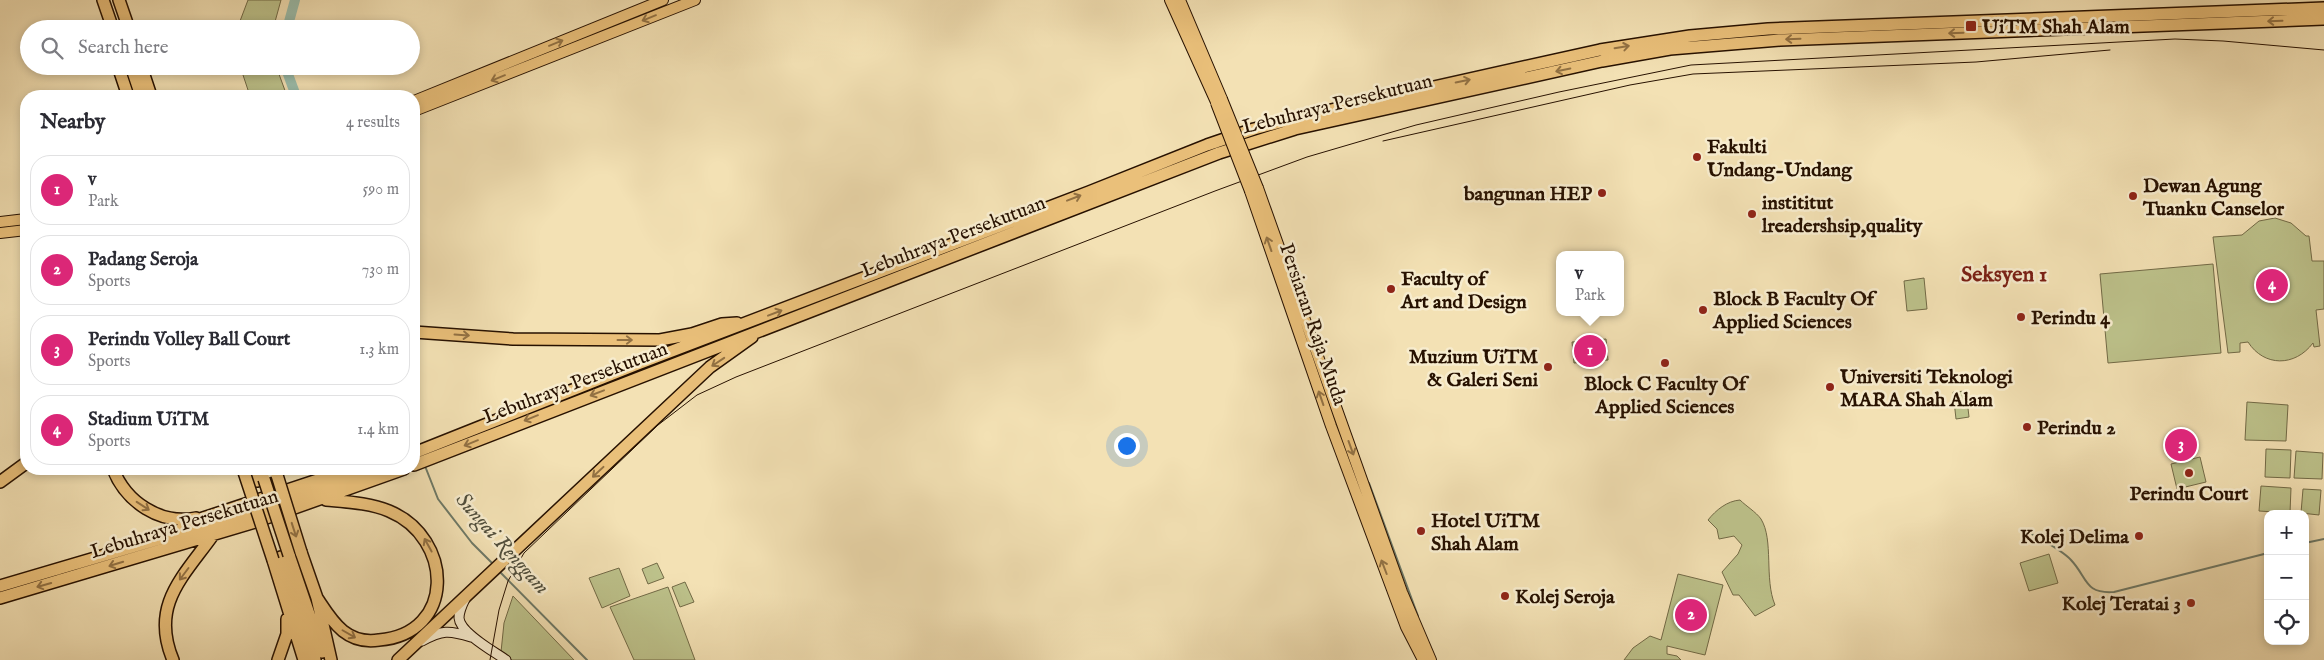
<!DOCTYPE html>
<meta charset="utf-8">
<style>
body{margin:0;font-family:"IM FELL English",serif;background:#f2f2f3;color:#2b2b33}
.controls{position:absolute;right:15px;bottom:15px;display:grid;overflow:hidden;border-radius:10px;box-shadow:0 2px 8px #0003}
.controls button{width:45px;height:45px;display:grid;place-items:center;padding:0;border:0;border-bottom:1px solid #e1e1e2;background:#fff;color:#2b2b33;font:25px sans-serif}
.you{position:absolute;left:1126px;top:445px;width:18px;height:18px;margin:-12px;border:4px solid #fff;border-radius:50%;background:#1a73e8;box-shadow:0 0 0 8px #1a73e833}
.badge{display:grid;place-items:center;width:32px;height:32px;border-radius:50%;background:#db2777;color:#fff;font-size:16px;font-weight:700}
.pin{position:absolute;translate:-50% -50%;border:2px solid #fff;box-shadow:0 1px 5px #0006}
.popup{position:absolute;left:1556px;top:251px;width:68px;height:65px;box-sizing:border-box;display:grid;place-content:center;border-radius:10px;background:#fff;filter:drop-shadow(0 1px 4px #0005);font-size:16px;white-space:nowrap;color:#7c7c81}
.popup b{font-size:19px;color:#2b2b33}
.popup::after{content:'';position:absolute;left:50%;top:100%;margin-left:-10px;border:10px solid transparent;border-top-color:#fff}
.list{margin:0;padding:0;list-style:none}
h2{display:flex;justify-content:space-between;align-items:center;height:65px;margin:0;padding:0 20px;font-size:21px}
h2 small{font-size:16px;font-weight:400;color:#7c7c81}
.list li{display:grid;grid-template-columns:32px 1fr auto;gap:15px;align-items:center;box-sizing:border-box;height:70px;margin:0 10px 10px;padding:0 10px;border:1px solid #e1e1e2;border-radius:20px}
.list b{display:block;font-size:19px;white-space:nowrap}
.list p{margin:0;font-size:16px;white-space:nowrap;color:#7c7c81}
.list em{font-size:16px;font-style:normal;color:#7c7c81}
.icon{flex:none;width:28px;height:28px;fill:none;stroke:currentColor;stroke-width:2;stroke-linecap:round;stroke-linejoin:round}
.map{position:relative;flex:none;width:2324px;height:660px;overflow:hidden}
.search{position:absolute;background:#fff;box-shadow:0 2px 8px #0003;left:20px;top:20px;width:400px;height:55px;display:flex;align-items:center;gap:12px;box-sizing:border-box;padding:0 18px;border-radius:28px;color:#7c7c81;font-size:19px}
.panel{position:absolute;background:#fff;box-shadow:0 2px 8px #0003;left:20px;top:90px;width:400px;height:385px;border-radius:20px}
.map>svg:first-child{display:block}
</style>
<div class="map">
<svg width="2324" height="660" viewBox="0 0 2324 660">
<rect width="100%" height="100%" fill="#f3e1b4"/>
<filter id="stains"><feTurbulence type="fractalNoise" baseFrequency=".004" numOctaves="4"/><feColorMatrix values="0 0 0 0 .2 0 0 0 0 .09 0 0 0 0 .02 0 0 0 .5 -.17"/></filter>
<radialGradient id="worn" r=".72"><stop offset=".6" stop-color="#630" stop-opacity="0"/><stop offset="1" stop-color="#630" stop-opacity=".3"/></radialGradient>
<!-- green -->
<path fill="#bdc28b" stroke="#726a46" d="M248,0H281L273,29H237Z
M240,66H276L287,96H250Z
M2275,218L2291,223L2306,236H2309L2312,261H2324V309L2316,310L2320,346L2314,347L2313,343C2295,367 2264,367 2248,342L2240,343V352L2228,353L2213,237L2242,235L2259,221Z
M2213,264L2221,353L2108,363L2100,274Z
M1924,278L1927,309L1907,311L1904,281Z
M1606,339L1608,360L1574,363L1572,342Z
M1966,391L1969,417L1956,419L1953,392Z
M2247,402L2288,405L2286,441L2245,440Z
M2190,434L2194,451L2171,456L2167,439Z
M2266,449L2291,450L2290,478L2265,477Z
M2296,451L2323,453L2322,479L2294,478Z
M2200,457L2206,482L2177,489L2171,464Z
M2261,486L2291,488L2290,513L2259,511Z
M2303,489L2321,490L2319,515L2301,513Z
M1740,500C1746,506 1756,512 1761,519C1774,540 1764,579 1775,605L1755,616L1739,595H1733L1722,572L1738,554L1742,545L1734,536L1719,539L1717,529L1708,520C1716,510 1727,501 1740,500Z
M2049,554L2058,583L2029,591L2020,563Z
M657,563L664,578L648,584L642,569Z
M619,568L630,596L602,608L589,578Z
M1678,574L1723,585L1705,655L1667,646V654L1677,656L1681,660H1624L1633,648L1650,636L1661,640Z
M685,582L694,602L680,607L672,587Z
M668,587L695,660H634L610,607Z
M513,596L574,660H512L501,652L504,623Z"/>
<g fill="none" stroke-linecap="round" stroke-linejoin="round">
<!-- stream -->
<path stroke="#6d7967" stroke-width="2" d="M414,437L418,448
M425,466L438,499L472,543L493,564
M1369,483L1418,616
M2025,530C2038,538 2061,549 2071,560C2088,578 2084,594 2114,592L2268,553
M2305,543L2324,539
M499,571L587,660"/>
<!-- river -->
<path stroke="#9bbeac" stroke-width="10" d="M287,29L295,0
M285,66L296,96"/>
<defs>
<path id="secondary" d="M465,599C462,605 459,611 459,618C460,633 495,652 506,660
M422,641C442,630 449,630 471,637"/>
<path id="primary" d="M1170,0L1216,102
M1180,0L1222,99
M414,101L663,0
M414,111L695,0
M1258,188L1402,592L1431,660
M1250,191L1331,426L1406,627L1423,660
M0,222L26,219
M0,233L26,230"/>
<path id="highway" d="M103,0L113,29
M119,0L129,29
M118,66L128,96
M131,66L141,96
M141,66L151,96
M414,332L513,339L660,340L692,334L722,324L737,323
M414,453L638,364L1089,192L1207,145L1254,129L1295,118L1600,50L1690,36L1768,29L2324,8
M414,465L1219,153L1295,129L1602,61L1670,49L1780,40L2324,19
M113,469C126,502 160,525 196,518
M253,469L257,481
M0,482L26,463
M177,532L191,522L351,469
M301,552L317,598L331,660
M289,555L322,652
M281,557L315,660
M273,560L304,660
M0,586L278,504L373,469
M0,598L255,522L404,469
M317,598C325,610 332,622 343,631C353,639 366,642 379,640C456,634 454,538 389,511C370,503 347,502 326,500
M173,660C150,605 183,577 213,535
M278,660L287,634V619
M398,660L710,367L752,337"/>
</defs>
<!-- secondary casing -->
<use href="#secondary" stroke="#271100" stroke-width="11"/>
<!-- primary casing -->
<use href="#primary" stroke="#271100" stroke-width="12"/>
<!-- highway casing -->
<use href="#highway" stroke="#271100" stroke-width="14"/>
<!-- secondary -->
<use href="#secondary" stroke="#f7ecce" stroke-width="9"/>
<!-- primary -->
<use href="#primary" stroke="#eac07a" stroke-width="10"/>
<!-- highway -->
<use href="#highway" stroke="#eac07a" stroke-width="11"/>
<!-- tram -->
<path stroke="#271100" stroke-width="1" d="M1383,141L1630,85L1693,74L1976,62L2110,50
M490,660L499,610L508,581L524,553L658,425L697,395L736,377L1215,191L1307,157L1416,125L1559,92L1691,65L2175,39L2223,41L2324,50"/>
<defs>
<path id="primary-bridge" d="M1222,99L1258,188
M1216,103L1250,191"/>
<path id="highway-bridge" d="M243,469L273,560
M277,475L301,552
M264,479L289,555"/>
</defs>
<!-- primary-bridge casing -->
<use href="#primary-bridge" stroke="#271100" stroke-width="12" stroke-linecap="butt"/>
<!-- highway-bridge casing -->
<use href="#highway-bridge" stroke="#271100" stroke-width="14" stroke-linecap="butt"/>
<!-- primary-bridge -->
<use href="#primary-bridge" stroke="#eac07a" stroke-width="10"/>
<!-- highway-bridge -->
<use href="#highway-bridge" stroke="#eac07a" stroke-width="11"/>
</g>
<!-- one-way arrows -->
<defs><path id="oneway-shaft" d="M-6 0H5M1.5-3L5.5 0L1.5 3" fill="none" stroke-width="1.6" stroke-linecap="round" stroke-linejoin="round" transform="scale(1.25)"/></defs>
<g stroke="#927143">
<use href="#oneway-shaft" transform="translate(649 18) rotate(158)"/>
<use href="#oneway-shaft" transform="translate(2275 21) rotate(178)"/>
<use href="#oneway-shaft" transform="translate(1956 33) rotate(178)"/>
<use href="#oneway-shaft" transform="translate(1793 39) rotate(178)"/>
<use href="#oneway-shaft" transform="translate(556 43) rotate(-22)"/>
<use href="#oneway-shaft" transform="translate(1622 47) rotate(-9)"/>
<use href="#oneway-shaft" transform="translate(1563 70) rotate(168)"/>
<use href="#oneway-shaft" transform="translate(498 78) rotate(158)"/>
<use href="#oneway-shaft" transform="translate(1463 81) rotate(-12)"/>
<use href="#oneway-shaft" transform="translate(1074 198) rotate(-21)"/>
<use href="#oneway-shaft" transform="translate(1269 244) rotate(-109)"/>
<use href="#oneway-shaft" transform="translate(775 313) rotate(-21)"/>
<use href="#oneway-shaft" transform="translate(462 335) rotate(4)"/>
<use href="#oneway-shaft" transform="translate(625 340)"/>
<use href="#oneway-shaft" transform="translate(718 362) rotate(146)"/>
<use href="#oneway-shaft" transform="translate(597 393) rotate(159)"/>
<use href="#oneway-shaft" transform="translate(1321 398) rotate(-109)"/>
<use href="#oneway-shaft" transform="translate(531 418) rotate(158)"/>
<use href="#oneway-shaft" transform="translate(471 443) rotate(158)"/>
<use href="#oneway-shaft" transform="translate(1351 448) rotate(70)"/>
<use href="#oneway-shaft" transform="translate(598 472) rotate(137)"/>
<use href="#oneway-shaft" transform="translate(143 506) rotate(33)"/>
<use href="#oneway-shaft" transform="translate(294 530) rotate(72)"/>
<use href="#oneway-shaft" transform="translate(428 545) rotate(-119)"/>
<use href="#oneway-shaft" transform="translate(116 564) rotate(163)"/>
<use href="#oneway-shaft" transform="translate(1384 567) rotate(-111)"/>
<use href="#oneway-shaft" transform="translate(184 574) rotate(127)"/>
<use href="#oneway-shaft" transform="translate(44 585) rotate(164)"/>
<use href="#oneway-shaft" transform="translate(349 634) rotate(30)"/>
</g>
<!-- markers -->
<g fill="#8f2418" stroke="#f7ecce" stroke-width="2">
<rect x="1965" y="20" width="12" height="12" rx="2.5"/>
<circle cx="1697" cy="157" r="5"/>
<circle cx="1602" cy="193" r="5"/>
<circle cx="2133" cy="196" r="5"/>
<circle cx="1752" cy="214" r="5"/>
<circle cx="1391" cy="289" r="5"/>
<circle cx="1703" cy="310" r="5"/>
<circle cx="2021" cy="317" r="5"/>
<circle cx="1665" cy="363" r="5"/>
<circle cx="1548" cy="367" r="5"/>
<circle cx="1830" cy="387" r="5"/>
<circle cx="2027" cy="427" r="5"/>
<circle cx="2189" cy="473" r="5"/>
<circle cx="1421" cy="531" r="5"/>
<circle cx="2139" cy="536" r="5"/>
<circle cx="1505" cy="596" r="5"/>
<circle cx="2191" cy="603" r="5"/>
</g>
<g text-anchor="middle" stroke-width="5" stroke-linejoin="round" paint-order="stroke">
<!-- poi labels -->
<g font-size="20" font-weight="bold" fill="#271100" stroke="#f7ecce" text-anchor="start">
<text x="1982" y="33">UiTM Shah Alam</text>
<text x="1707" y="153">Fakulti<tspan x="1707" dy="23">Undang-Undang</tspan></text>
<text x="2143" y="192">Dewan Agung<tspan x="2143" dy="23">Tuanku Canselor</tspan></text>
<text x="1592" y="200" text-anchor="end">bangunan HEP</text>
<text x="1762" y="209">instititut<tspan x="1762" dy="23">lreadershsip,quality</tspan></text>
<text x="1401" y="285">Faculty of<tspan x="1401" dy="23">Art and Design</tspan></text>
<text x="1713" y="305">Block B Faculty Of<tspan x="1713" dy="23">Applied Sciences</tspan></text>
<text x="2031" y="324">Perindu 4</text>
<text x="1538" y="363" text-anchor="end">Muzium UiTM<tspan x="1538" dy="23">&amp; Galeri Seni</tspan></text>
<text x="1840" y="383">Universiti Teknologi<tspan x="1840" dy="23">MARA Shah Alam</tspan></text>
<text x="1665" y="390" text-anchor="middle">Block C Faculty Of<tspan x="1665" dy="23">Applied Sciences</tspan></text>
<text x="2037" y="434">Perindu 2</text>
<text x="2189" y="500" text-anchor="middle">Perindu Court</text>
<text x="1431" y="527">Hotel UiTM<tspan x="1431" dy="23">Shah Alam</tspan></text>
<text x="2129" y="543" text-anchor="end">Kolej Delima</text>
<text x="1515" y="603">Kolej Seroja</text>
<text x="2181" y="610" text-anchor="end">Kolej Teratai 3</text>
</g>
<!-- street labels -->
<g font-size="20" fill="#271100" stroke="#f7ecce">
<text transform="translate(1337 103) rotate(-14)" y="7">Lebuhraya Persekutuan</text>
<text transform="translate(953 236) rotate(-21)" y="7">Lebuhraya Persekutuan</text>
<text transform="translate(1314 324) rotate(71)" y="7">Persiaran Raja Muda</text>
<text transform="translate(575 382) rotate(-21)" y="7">Lebuhraya Persekutuan</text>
<text transform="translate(184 523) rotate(-17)" y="7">Lebuhraya Persekutuan</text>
</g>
<!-- water labels -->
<g font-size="21" font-style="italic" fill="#504e3c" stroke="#f7ecce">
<text transform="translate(503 543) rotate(48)" y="7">Sungai Renggam</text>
</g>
<!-- quarter labels -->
<g font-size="22" font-weight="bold" fill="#7a1f14" stroke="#f7ecce">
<text x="2004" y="281">Seksyen 1</text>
</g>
</g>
<rect width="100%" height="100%" filter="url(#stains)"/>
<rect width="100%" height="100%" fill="url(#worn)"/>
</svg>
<div class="controls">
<button>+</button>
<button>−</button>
<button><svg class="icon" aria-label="locate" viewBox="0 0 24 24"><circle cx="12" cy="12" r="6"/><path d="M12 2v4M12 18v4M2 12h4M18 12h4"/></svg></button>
</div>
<div class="you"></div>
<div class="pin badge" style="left:1590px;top:351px">1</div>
<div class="popup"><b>v</b>Park</div>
<div class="pin badge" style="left:1691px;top:615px">2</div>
<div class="pin badge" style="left:2181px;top:445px">3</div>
<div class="pin badge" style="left:2272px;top:285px">4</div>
<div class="search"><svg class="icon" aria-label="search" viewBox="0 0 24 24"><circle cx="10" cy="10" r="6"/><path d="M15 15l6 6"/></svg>Search here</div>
<section class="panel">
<h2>Nearby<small>4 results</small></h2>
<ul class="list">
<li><span class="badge">1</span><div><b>v</b><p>Park</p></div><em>590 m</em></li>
<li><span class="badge">2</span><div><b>Padang Seroja</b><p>Sports</p></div><em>730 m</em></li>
<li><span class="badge">3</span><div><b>Perindu Volley Ball Court</b><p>Sports</p></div><em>1.3 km</em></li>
<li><span class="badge">4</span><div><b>Stadium UiTM</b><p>Sports</p></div><em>1.4 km</em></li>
</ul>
</section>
</div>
